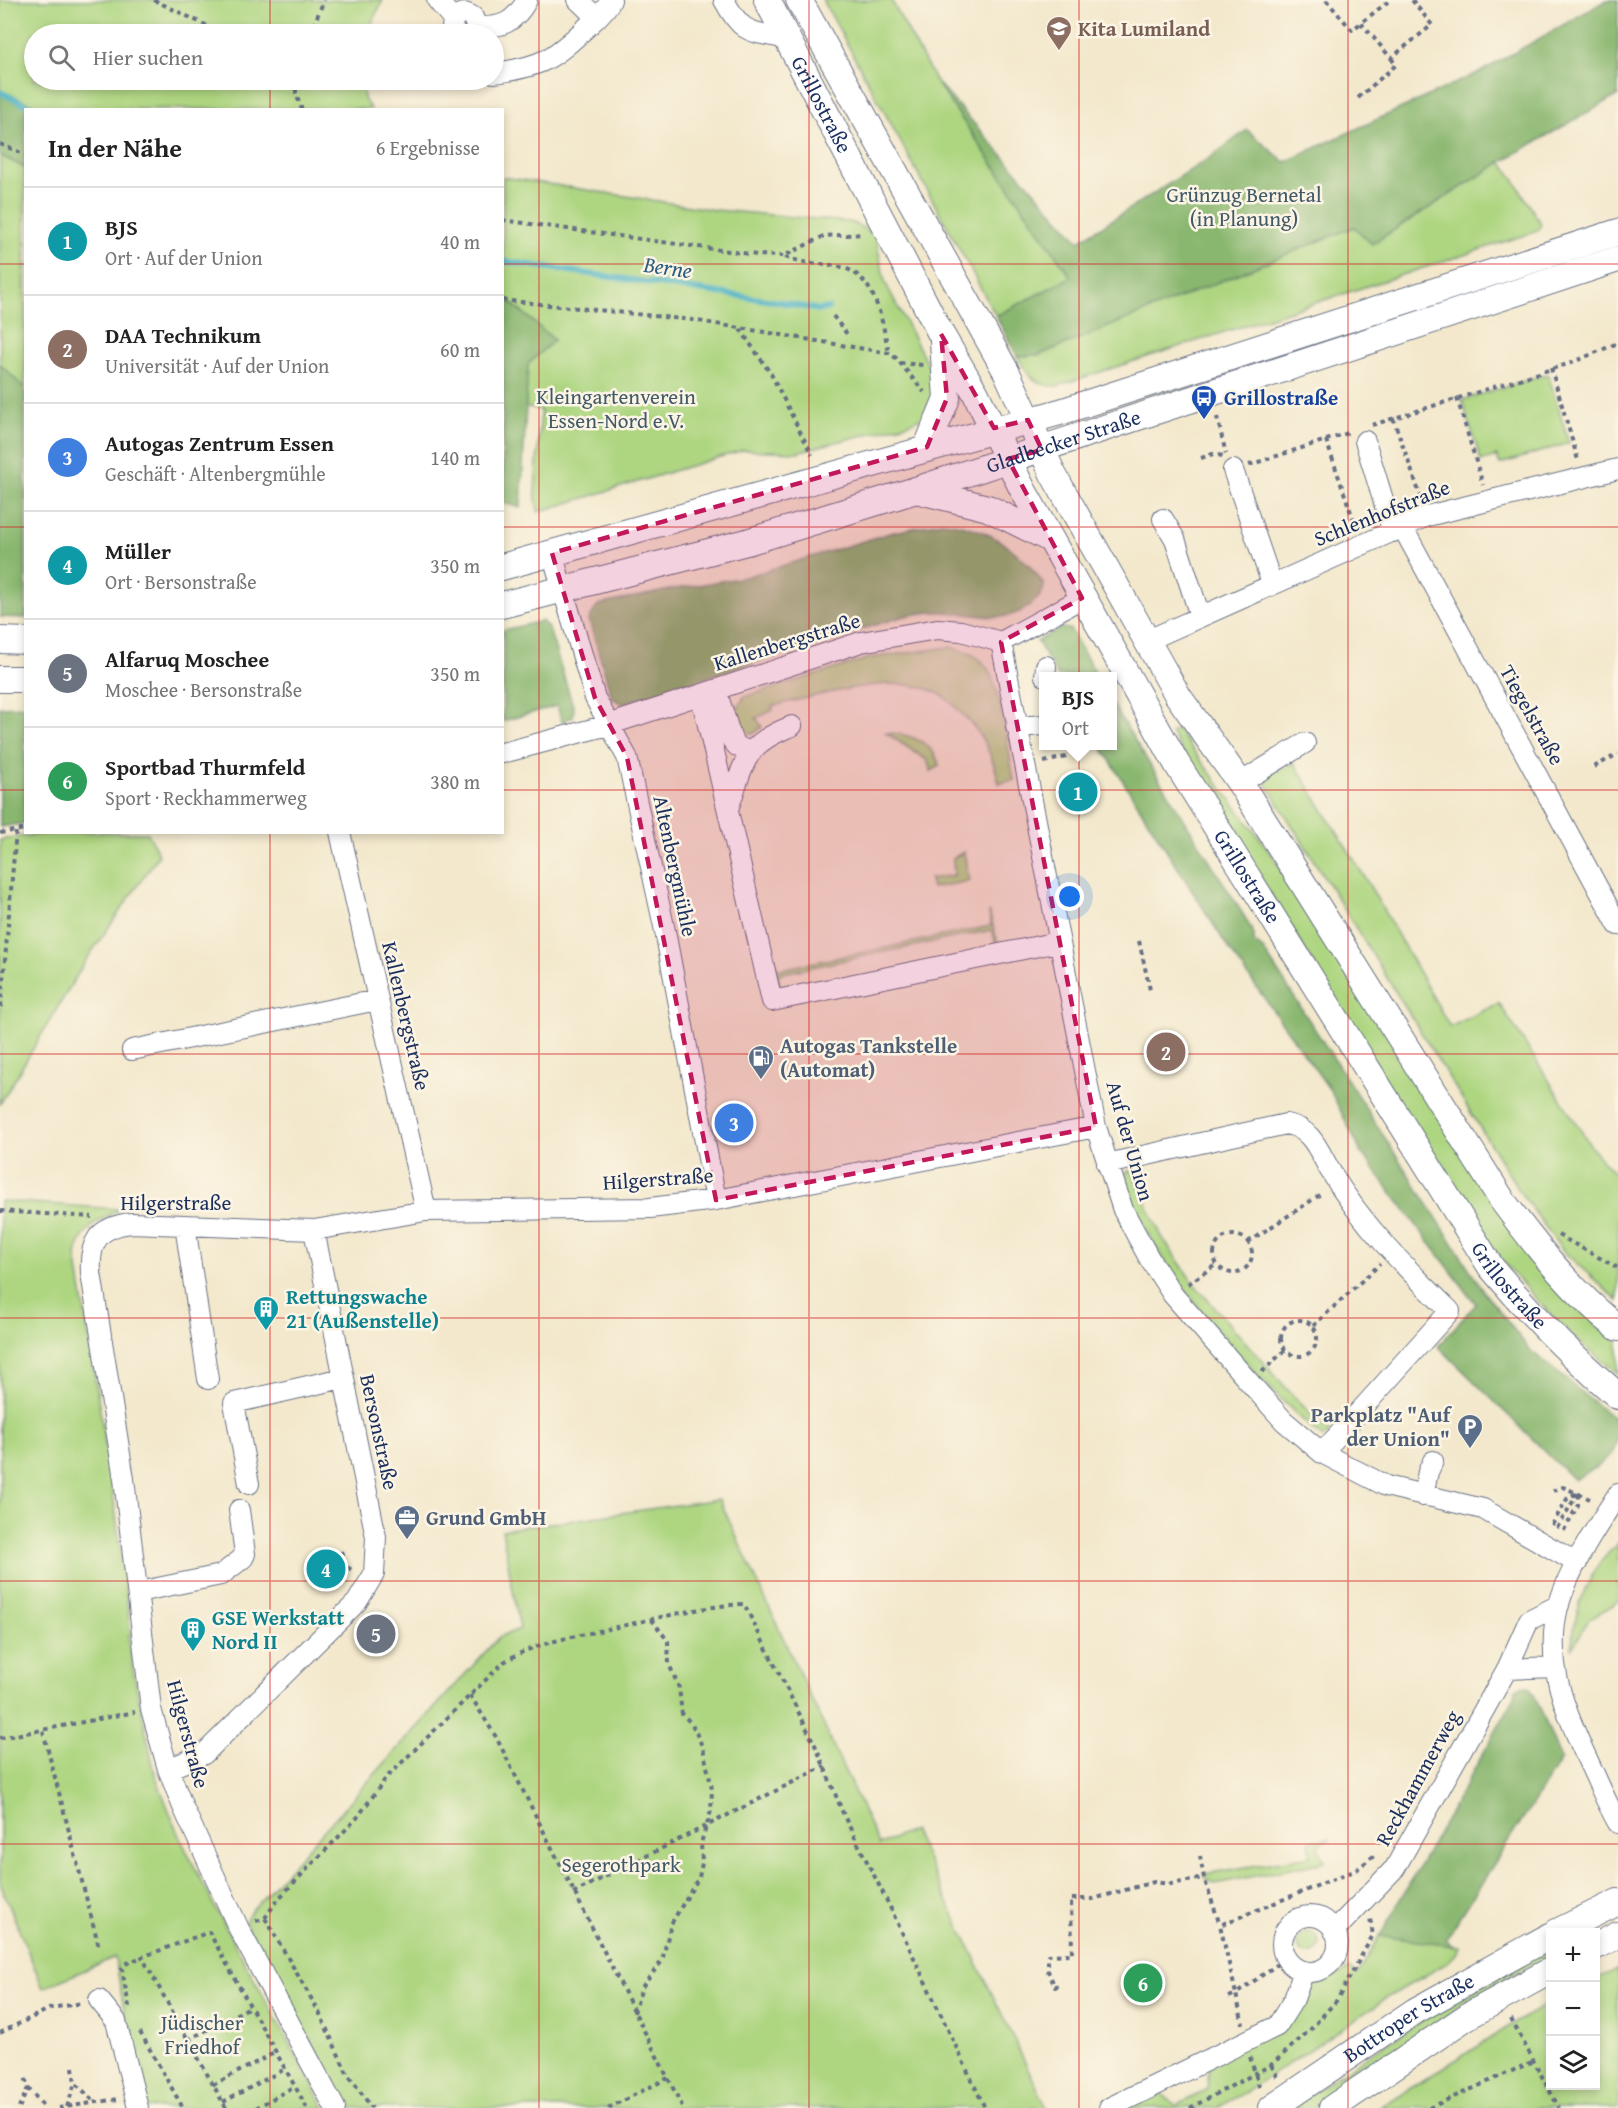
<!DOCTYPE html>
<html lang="de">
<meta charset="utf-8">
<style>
body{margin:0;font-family:"Gentium Book Plus",serif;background:#f2f2f2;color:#222}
.controls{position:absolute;right:18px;bottom:18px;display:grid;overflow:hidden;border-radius:0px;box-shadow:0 3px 9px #0003}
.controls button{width:54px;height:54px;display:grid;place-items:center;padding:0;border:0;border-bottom:2px solid #e0e0e0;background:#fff;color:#222;font:30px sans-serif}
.you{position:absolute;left:1070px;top:897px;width:21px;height:21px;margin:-15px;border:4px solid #fff;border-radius:50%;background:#1a73e8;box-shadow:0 0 0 9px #1a73e833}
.badge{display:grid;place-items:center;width:39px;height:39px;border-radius:50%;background:#d93025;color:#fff;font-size:20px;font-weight:700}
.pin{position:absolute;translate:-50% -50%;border:3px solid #fff;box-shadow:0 2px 6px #0006}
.popup{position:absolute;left:1039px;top:672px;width:78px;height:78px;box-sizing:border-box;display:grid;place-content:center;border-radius:0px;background:#fff;filter:drop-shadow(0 2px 4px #0005);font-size:20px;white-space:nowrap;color:#767676}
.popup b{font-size:22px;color:#222}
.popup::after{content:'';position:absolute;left:50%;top:100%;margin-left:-12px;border:12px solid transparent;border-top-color:#fff}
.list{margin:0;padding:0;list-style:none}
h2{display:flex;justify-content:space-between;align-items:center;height:78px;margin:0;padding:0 24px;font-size:26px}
h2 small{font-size:20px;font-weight:400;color:#767676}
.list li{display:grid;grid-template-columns:39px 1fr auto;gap:18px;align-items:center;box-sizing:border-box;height:108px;padding:0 24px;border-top:2px solid #e0e0e0}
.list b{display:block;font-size:22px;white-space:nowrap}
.list p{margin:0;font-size:20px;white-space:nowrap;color:#767676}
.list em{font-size:20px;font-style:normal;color:#767676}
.icon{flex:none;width:33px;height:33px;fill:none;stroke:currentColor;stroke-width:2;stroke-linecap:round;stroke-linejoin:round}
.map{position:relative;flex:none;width:1618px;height:2108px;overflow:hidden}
.search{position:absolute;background:#fff;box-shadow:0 3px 9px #0003;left:24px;top:24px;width:480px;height:66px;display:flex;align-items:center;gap:15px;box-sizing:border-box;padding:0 21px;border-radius:33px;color:#767676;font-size:22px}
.panel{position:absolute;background:#fff;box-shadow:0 3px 9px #0003;left:24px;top:108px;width:480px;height:726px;border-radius:0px}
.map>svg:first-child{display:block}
</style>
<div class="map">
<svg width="1618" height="2108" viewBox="0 0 1618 2108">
<rect width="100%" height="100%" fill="#fcf5e5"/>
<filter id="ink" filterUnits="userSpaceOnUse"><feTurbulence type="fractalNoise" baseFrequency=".0167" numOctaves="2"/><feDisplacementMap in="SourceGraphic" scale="12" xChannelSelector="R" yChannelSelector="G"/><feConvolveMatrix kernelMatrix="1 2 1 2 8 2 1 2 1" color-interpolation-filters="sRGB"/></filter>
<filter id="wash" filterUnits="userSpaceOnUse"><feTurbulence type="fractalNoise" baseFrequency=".008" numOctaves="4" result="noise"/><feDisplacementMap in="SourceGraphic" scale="24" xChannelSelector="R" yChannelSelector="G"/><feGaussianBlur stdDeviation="1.35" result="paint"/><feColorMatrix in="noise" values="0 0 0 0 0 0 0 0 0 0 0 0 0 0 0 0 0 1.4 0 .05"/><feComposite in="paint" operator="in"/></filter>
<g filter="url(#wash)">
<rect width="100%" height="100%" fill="#f3e8cc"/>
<!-- green -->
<path fill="#aed681" stroke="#648270" stroke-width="1.5" d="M0,0H383L366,34H34V80H360L365,101L371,109H42L0,90Z
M823,0H891L935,80L1071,277L996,316Z
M0,155L25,168V389L0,364Z
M1501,162L1512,176L1541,224L1538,231L1057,386C1035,387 1028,374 1017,356L1039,355L1354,226L1372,244Z
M503,177L715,210L851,222L875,234L885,282L929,367L934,393L923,417L907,424L797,452L743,450L538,512L535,490L541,410L525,407L528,364L554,340L503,295Z
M1548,374L1569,443L1500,464L1497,456L1481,461L1462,400Z
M951,647C963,651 976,654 984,664C1002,684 1008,752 1014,780L999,783C993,756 983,734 963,715C957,709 950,701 943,696C897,669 820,696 772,706L773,710L756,718L762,727L753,734L737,727L734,714L744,697L870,658Z
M1177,729L1265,845L1597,1326L1618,1341V1373C1564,1334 1523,1286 1481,1235L1171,733Z
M886,733C908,733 934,742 939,766L931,771L927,760Z
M1294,763L1364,876L1450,1027L1499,1003L1596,1154L1618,1177V1301L1563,1251L1522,1195L1262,777Z
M54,832L148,833L159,855L86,960L0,1104V840Z
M964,852L969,881L932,888L930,879L954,875L953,858Z
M989,912L998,943L996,945L992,930L778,974L780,989L778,987L772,958L774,956L777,970L991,926Z
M1131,1170L1162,1237L1194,1284L1296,1399L1331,1433L1323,1438C1264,1388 1133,1249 1126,1172Z
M0,1201L120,1209C99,1220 80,1230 76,1255L114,1501L131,1635L128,1636L133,1669L155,1775L178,1834L221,1919L325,2108H141L115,1957L43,1988L0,1883Z
M719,1499L879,1845L913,1830L1047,2108H348L245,1922L251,1911L499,1637L520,1629L502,1530Z
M1618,1543V1602L1589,1619L1572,1649C1574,1608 1588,1571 1618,1543Z
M1331,1838L1318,1846L1325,1862L1215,1884L1205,1878V1874L1311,1856L1309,1841Z
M1297 1943a11 11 0 1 1 22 0a11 11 0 1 1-22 0Z
M1380,1936L1459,1946L1456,1954L1447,1963L1390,1996L1251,2089L1216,2108H1123L1158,2091L1177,2106L1207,2089L1209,2068L1303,1992L1349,1969L1357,1975Z
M1550,1946V1954L1483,1991L1313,2108H1291C1374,2049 1462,1995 1550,1946Z
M1618,1969V2108H1379L1521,2019L1550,2003V2086H1596V1979Z"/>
<!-- forest -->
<path fill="#8ab76f" stroke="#527366" stroke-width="1.5" d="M1607,0H1618V95L1501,162L1372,244L1354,227L1039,355L1017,356L996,316L1071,277L935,80L1079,241L1208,159L1247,130L1285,162L1482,71Z
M0,90L42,109L26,110L25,168L0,155Z
M502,295L554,340L528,364L521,508L503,503Z
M0,364L25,389L26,618L0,617Z
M941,522C984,525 1021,549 1044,585C1044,592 1040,596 1035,601C1006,630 973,610 938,612C926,612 913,614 901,617L622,704L612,698L589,619L598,605L669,590L745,577L890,533Z
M542,621L549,629L574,709L573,717L562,722L557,706L503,721V630Z
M1060,628L1070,629L1097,676H1058L1037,641Z
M1113,705L1244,916L1254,934V942L1263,949L1485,1293L1530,1350L1618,1422C1618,1462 1605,1461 1574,1480L1438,1346L1476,1304L1361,1152L1330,1090L1227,946L1101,746H1112Z
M25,706V823L0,827V707Z
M1522,1686L1529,1687C1537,1694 1553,1744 1561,1759L1446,1939L1453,1946L1380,1936L1515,1697L1516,1689Z"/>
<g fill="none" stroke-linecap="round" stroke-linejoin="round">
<!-- stream -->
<path stroke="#44afc2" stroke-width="6" d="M0,92L37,110
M502,261L780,302L819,310L828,308"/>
</g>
</g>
<g filter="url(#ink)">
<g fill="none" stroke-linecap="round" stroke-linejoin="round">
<defs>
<path id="minor" d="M437,0L453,19L452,28L456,34
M578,0L597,18
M724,0C743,36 751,31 788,39
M453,19C460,12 466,12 473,17L476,27C502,28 514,23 527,0
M494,73C541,67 552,60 587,27C595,19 606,11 611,0
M1365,441L1393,532
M1233,470L1272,584
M1163,519L1175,539L1200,616
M1403,528L1618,925
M552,553L595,698L627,757L665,931L716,1200
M1146,641L1427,516L1618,469
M1001,642L1096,1127L1123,1210L1149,1258L1173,1295L1250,1383L1284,1421L1322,1453L1386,1486L1483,1509L1577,1563
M1045,676L1046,666
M716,690L732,740L737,746L749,752
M701,695L772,1001L1058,942
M1016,727L1044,725
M502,753L608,725L861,642L937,629L961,631L1001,642L1082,598
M1240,783L1305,743
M728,809C745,763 742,745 792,726
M340,832L426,1211
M132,1050L377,1000
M1107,1164L1286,1124C1312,1128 1318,1150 1331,1172C1362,1225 1406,1268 1450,1311L1322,1453
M185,1225L208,1379
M249,1484L234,1403L343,1378
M1618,1494C1596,1528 1569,1568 1558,1607C1544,1664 1566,1714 1590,1765C1599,1784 1607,1804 1618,1823
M1423,1496L1428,1472L1433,1461
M138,1592L221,1575L243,1558L245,1554L239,1510
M1507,1669L1554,1667
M168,1769L204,1754L357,1602L374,1574L376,1537L314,1230
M1282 1944a28 28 0 1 1 56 0a28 28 0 1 1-56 0Z
M1334,1931L1395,1868L1507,1669L1529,1620L1559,1605
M99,2000L116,2021L138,2108
M335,2108L239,1929L183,1807L168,1769L151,1709L124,1479L91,1273C89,1242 98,1227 131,1223L314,1230L426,1211L650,1208L716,1200L1096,1127
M1109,2108L1277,2026L1294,1999L1304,1971"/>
<g id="major">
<path id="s1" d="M767,0L941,334L975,392L1022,488L1177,764L1491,1267C1530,1314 1571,1356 1618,1396"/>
<path d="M799,0L1007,373L1053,474L1178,696L1240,783L1502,1200C1536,1246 1572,1292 1618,1328"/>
<path d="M927,447L947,398L943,343"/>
<path d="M916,490L988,508L1050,539"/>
<path d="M502,567L1060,412L1618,232"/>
<path id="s2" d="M502,605L747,542L916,490L1618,259"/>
<path d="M0,640L26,641"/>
<path d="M0,679H26"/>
<path d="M1557,1932L1618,1902"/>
<path d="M1596,1946L1618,1935"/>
<path id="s3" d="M1272,2108L1415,2011L1550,1936"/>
<path d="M1332,2108L1468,2016L1550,1971"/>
</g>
</defs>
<!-- minor casing -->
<use href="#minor" stroke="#677084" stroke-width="22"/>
<!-- major casing -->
<use href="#major" stroke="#677084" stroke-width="28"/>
<!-- path -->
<path stroke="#677084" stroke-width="4" stroke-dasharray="4.5 4.5" stroke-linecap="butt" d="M154,0L224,34
M1326,0L1352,30L1390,0
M1361,23L1391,58L1432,25L1412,0
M310,34L324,0
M296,80V93L302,110
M1358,98L1396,65L1391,58
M0,144L26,155
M502,220L757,255L784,256L824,236L863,234
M785,257C803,264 822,263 841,267C877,276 882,323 889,353
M502,300L692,320L889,353L896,358L924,392
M833,316L847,334
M740,329L771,374L812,455
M900,363L923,365
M1551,368L1578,460
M1457,398L1483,485
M1217,417L1226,454
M1393,418L1422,500
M1372,425L1571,363L1618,343
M1326,440L1356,527
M1201,458L1213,454L1223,456
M1249,465L1348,433
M1044,762L1066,757
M1594,767L1618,754
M0,833L26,829
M1139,941L1150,990
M1,1007L16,831
M0,1211L92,1217
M1558,1235L1618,1268
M1214 1254a19 19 0 1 1 38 0a19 19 0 1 1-38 0Z
M1248,1242L1323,1193
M1188,1284L1217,1264
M1281 1338a18 18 0 1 1 36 0a18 18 0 1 1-36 0Z
M1313,1326L1380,1264
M1262,1372L1285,1350
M1553,1491L1563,1487L1590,1499
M1552,1525L1567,1499L1578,1492V1505L1563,1532
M1557,1528L1578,1493
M341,1551L345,1566L354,1571
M470,1695L496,1737L683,2108
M43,1731L99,1947
M0,1738L135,1712
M1200,1856L1204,1878L1220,1925
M573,1893L825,1766
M265,1918L319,2012L347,2073L372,2108
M256,1921L265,1918L278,1899L357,1818L386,1778L504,1662C537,1641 580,1636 617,1627C659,1618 702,1606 744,1604L817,1749L845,1818L889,1905L985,2108
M1286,1958L1236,1994L1220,1925L1356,1870L1375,1855
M1058,1985L1055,1987L1048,1971V1955L1072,1954L1071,1899H1093L1154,1882L1171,1884L1204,1878
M1229,1997L1236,1994L1243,2024
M129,2007L122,1969L125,1964L142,1957
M634,2013L642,1987L662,1961L671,1924L699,1877L702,1863L701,1843L711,1811L712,1789L703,1748L692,1724L682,1714L679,1688L669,1664L668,1641L652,1620
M1511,2019L1559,2108
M140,2032L183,2108
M0,2033L51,2008L83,2003
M188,2040L250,2007
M1250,2057L1260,2089
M1271,2065L1278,2077
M73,2067L75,2083L95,2102
M213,2085L276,2052
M28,2088L45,2108
M223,2102L285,2069
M67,2107L75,2083
M19,2108L28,2088L25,2076
M59,2108L118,2099
M226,2108L142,1957L209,1932L307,2108
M256,2108L295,2086
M608,2108L668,2078
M1190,2108L1271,2065L1309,2031L1337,2000L1373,1935L1370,1919
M1429,2108L1532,2062"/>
<!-- minor -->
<use href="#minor" stroke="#fff" stroke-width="20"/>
<!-- major -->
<use href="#major" stroke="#fff" stroke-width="26"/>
</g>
</g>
<!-- marked area -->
<path fill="#c2185b" fill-opacity="0.2" stroke="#c2185b" stroke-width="4.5" stroke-dasharray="12 8" stroke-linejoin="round" d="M941,334L994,428L1028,420L1042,450L1008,459L1082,598L1001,642L1096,1127L716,1200L627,757L595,698L552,553L927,447L947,398Z"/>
<!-- grid -->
<path fill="none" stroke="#d62828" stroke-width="1.5" stroke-opacity="0.55" d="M270,0V34M539,0V2108M809,0V2108M1079,0V2108M1348,0V2108M270,80V110M0,264H26M502,264H1618M0,527H26M502,527H1618M0,790H26M502,790H1618M270,832V2108M0,1054H1618M0,1318H1618M0,1581H1618M0,1844H1618"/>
<!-- icons -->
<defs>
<symbol id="school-pin" viewBox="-11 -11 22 30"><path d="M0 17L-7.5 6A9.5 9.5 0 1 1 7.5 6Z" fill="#8d6e63" stroke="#fcf5e5"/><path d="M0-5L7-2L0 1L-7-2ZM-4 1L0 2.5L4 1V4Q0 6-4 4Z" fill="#fff"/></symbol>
<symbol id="bus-pin" viewBox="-11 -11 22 30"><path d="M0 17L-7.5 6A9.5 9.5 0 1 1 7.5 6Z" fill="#1a4fb4" stroke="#fcf5e5"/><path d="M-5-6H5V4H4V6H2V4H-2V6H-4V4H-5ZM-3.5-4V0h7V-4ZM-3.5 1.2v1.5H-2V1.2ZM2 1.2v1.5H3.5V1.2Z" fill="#fff"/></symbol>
<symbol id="fuel-pin" viewBox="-11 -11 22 30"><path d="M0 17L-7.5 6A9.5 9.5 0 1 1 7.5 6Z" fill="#5c6f8a" stroke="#fcf5e5"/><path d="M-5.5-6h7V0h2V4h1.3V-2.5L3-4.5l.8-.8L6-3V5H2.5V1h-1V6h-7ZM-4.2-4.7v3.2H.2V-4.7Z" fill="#fff"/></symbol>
<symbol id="building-pin" viewBox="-11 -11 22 30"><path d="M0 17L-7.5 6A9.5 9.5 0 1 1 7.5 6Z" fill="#0f9aa8" stroke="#fcf5e5"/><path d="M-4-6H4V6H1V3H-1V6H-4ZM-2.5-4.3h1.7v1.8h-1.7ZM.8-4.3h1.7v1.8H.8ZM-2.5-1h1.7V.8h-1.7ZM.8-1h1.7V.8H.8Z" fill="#fff"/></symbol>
<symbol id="parking-pin" viewBox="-11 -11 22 30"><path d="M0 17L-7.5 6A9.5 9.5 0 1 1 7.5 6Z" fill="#5c6f8a" stroke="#fcf5e5"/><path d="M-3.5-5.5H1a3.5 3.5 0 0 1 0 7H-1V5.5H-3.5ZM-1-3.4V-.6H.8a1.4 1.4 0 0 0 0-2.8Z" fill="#fff"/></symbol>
<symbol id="office-pin" viewBox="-11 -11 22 30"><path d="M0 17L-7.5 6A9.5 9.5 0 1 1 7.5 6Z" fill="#5c6f8a" stroke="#fcf5e5"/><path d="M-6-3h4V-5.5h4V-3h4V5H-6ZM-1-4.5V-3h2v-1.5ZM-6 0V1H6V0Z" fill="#fff"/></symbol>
</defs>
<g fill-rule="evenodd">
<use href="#school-pin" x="1044" y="14" width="30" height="40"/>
<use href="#bus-pin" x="1189" y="383" width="30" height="40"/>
<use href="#fuel-pin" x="746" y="1043" width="30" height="40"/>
<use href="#building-pin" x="251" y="1294" width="30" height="40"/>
<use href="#parking-pin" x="1455" y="1412" width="30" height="40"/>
<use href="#office-pin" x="392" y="1503" width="30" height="40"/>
<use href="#building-pin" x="178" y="1615" width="30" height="40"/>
</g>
<g text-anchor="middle" stroke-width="5" stroke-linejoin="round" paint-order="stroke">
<!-- education labels -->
<g font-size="21" font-weight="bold" fill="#785e54" stroke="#fcf5e5" text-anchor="start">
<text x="1078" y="36">Kita Lumiland</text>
</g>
<!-- street labels -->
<g font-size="21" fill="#1b2f5e" stroke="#fcf5e5">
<text dy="7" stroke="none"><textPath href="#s1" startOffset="118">Grillostraße</textPath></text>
<text dy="7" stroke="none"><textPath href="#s2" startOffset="585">Gladbecker Straße</textPath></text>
<text transform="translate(1382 513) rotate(-22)" y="7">Schlenhofstraße</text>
<text transform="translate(787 642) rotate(-17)" y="7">Kallenbergstraße</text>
<text transform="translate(1532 715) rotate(61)" y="7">Tiegelstraße</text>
<text transform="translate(675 866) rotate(78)" y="7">Altenbergmühle</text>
<text dy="7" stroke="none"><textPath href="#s1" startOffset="1000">Grillostraße</textPath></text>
<text transform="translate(406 1016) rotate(77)" y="7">Kallenbergstraße</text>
<text transform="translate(1130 1141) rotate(74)" y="7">Auf der Union</text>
<text transform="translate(658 1179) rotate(-4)" y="7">Hilgerstraße</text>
<text x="176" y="1210">Hilgerstraße</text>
<text dy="7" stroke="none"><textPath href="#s1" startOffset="1486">Grillostraße</textPath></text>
<text transform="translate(379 1432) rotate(78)" y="7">Bersonstraße</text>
<text transform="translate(188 1734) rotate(75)" y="7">Hilgerstraße</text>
<text transform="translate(1418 1778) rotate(-61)" y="7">Reckhammerweg</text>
<text dy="7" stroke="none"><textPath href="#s3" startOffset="164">Bottroper Straße</textPath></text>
</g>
<!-- park labels -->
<g font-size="21" fill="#405967" stroke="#fcf5e5">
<text x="1244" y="202">Grünzug Bernetal<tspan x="1244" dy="24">(in Planung)</tspan></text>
<text x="616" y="404">Kleingartenverein<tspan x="616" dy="24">Essen-Nord e.V.</tspan></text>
<text x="621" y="1872">Segerothpark</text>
<text x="202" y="2030">Jüdischer<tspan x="202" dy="24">Friedhof</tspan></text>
</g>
<!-- transit labels -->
<g font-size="21" font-weight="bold" fill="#164399" stroke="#fcf5e5" text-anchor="start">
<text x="1224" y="405">Grillostraße</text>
</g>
<!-- service labels -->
<g font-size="21" font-weight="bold" fill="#4e5e75" stroke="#fcf5e5" text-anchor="start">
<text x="780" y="1053">Autogas Tankstelle<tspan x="780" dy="24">(Automat)</tspan></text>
<text x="1450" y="1422" text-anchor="end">Parkplatz "Auf<tspan x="1450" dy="24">der Union"</tspan></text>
<text x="426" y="1525">Grund GmbH</text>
</g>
<!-- culture labels -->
<g font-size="21" font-weight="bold" fill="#0d838f" stroke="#fcf5e5" text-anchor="start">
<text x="286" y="1304">Rettungswache<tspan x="286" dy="24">21 (Außenstelle)</tspan></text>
<text x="212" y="1625">GSE Werkstatt<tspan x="212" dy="24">Nord II</tspan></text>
</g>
<!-- water labels -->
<g font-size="22" font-style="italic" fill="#295c81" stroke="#fcf5e5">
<text transform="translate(668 267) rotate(8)" y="8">Berne</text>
</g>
</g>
</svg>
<div class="controls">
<button>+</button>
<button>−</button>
<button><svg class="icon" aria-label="layers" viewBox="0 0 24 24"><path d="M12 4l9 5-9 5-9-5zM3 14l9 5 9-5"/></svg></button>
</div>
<div class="you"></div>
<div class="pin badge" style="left:1078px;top:792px;background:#0f9aa8">1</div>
<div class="popup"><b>BJS</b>Ort</div>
<div class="pin badge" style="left:1166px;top:1052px;background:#8d6e63">2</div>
<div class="pin badge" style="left:734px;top:1123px;background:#3f7fe0">3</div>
<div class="pin badge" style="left:326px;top:1569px;background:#0f9aa8">4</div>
<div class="pin badge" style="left:376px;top:1634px;background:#6b7280">5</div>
<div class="pin badge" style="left:1143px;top:1983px;background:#2e9e5b">6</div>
<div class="search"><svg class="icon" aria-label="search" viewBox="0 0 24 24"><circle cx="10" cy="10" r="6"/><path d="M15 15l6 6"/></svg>Hier suchen</div>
<section class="panel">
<h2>In der Nähe<small>6 Ergebnisse</small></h2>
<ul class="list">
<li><span class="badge" style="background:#0f9aa8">1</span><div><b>BJS</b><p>Ort · Auf der Union</p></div><em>40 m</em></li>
<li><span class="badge" style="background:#8d6e63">2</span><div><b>DAA Technikum</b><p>Universität · Auf der Union</p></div><em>60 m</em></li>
<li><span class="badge" style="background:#3f7fe0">3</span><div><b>Autogas Zentrum Essen</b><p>Geschäft · Altenbergmühle</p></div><em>140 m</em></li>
<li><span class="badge" style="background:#0f9aa8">4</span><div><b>Müller</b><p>Ort · Bersonstraße</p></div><em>350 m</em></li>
<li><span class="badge" style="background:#6b7280">5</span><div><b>Alfaruq Moschee</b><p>Moschee · Bersonstraße</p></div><em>350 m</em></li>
<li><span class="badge" style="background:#2e9e5b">6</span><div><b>Sportbad Thurmfeld</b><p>Sport · Reckhammerweg</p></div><em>380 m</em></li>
</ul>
</section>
</div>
